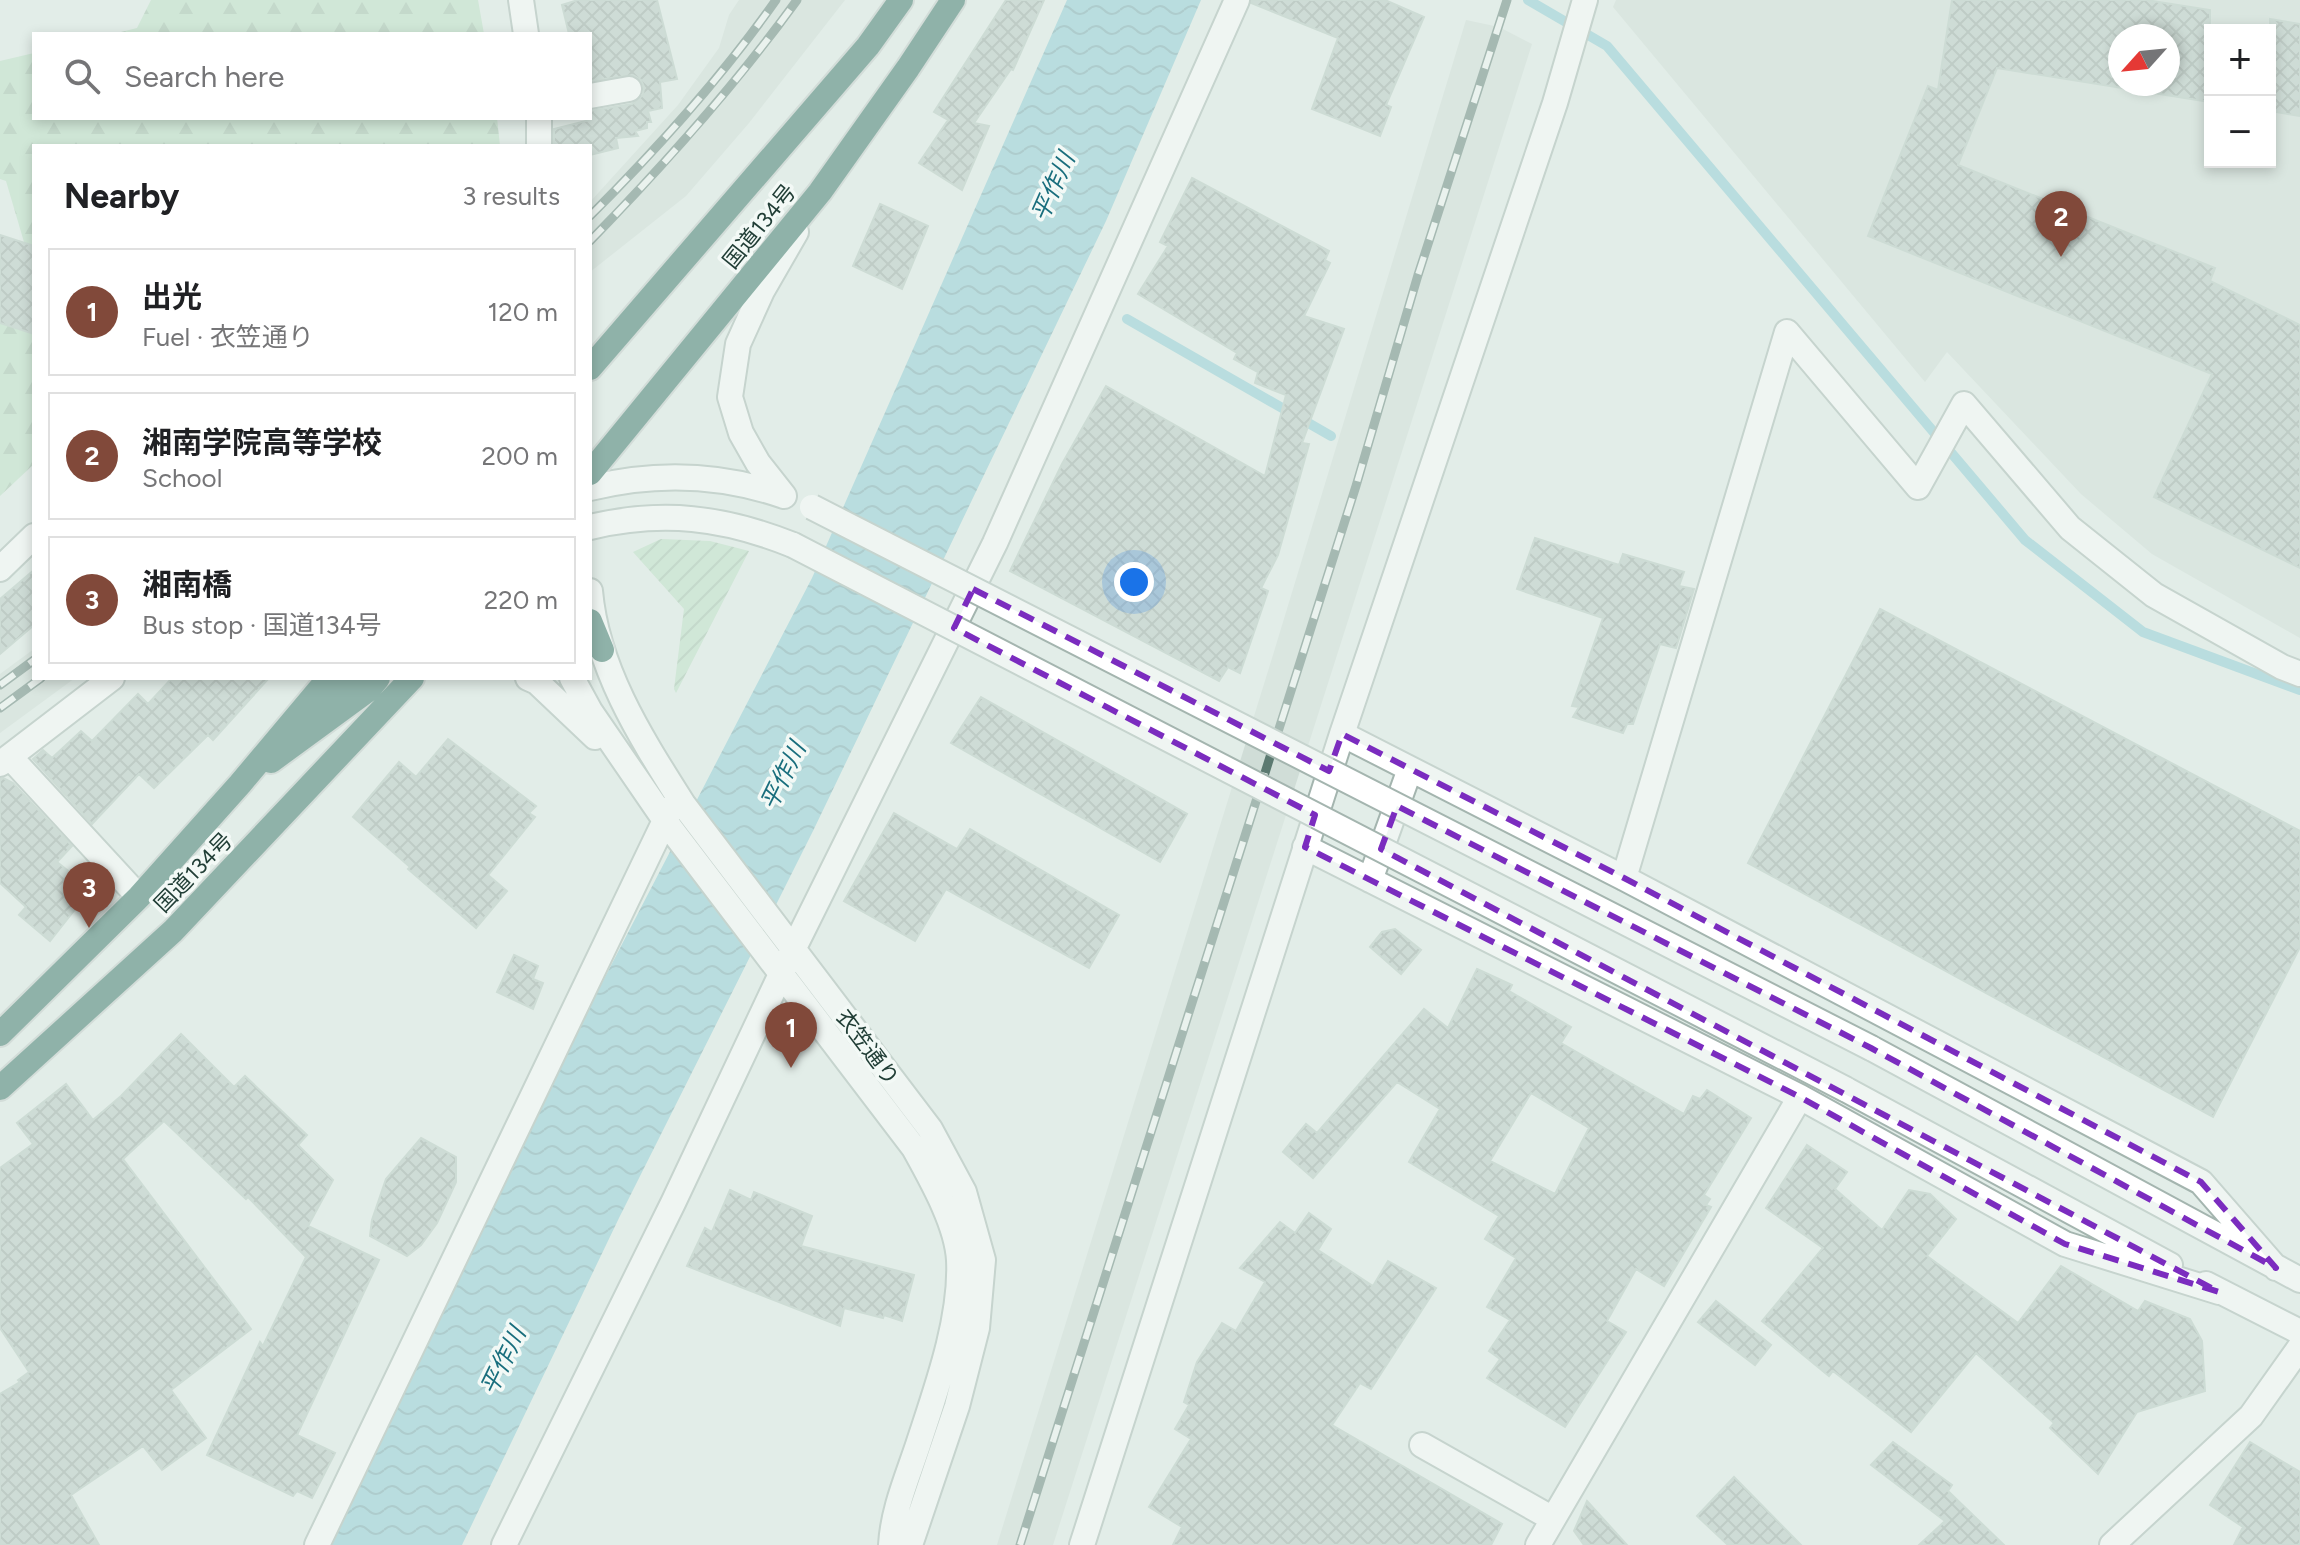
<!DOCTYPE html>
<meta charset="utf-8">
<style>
body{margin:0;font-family:Figtree,"Noto Sans JP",sans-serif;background:#f6f6f6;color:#202124}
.controls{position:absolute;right:24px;top:24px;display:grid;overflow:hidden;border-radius:0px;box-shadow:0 4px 12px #0003}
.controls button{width:72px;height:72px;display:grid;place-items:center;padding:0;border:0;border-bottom:2px solid #e0e0e0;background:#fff;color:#202124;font:40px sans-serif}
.compass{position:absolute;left:2108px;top:24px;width:72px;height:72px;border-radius:50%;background:#fff;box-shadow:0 4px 12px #0003;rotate:243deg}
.you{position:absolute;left:1134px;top:582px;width:28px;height:28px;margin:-20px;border:6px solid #fff;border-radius:50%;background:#1a73e8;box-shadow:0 0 0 12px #1a73e833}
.badge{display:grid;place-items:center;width:52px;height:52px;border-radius:50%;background:#81493a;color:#fff;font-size:26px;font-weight:700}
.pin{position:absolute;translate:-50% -66px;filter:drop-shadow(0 2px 4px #0008)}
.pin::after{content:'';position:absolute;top:42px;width:28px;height:24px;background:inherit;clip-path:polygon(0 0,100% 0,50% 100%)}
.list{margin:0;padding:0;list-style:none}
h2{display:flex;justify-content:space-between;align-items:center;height:104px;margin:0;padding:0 32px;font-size:34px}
h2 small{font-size:26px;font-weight:400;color:#757577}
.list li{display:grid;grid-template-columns:52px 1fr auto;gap:24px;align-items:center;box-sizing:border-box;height:128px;margin:0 16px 16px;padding:0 16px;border:2px solid #e0e0e0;border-radius:0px}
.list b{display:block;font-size:30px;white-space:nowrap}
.list p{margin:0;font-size:26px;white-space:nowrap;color:#757577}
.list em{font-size:26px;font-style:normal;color:#757577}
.icon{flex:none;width:44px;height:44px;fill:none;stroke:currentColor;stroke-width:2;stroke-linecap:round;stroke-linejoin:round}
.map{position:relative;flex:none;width:2300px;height:1545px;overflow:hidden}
.search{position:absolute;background:#fff;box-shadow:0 4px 12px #0003;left:32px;top:32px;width:560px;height:88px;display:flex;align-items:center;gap:20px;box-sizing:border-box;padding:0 28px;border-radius:0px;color:#757577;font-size:30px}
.panel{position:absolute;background:#fff;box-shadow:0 4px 12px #0003;left:32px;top:144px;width:560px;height:536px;border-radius:0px}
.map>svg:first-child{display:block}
</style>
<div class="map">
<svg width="2300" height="1545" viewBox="0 0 2300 1545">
<defs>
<pattern id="forest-firs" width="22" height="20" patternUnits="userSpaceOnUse" patternTransform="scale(2)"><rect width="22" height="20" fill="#badfc3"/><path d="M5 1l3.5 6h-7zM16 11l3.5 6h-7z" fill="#a0c0a8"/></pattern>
<pattern id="garden-furrows" width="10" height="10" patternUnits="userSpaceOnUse" patternTransform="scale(2)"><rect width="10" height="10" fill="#badfc3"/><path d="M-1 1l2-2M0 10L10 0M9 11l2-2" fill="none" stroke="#a0c0a8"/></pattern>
<pattern id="water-waves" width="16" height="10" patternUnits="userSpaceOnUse" patternTransform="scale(2)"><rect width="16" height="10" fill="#88cad4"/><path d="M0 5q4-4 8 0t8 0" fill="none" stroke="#6fa5ad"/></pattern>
<pattern id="building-cross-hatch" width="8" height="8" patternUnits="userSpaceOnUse" patternTransform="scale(2)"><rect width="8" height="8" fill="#b7c8c1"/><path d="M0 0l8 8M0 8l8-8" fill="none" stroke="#94a49e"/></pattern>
</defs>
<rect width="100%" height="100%" fill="#e2ede8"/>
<!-- built -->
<path fill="#d0ddd7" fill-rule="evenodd" d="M739,0H845L749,123L686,196L590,272V202L678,105L719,48L729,15Z
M1616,0H2300V638L2152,554L2081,494L1947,352L1925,382L1613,7ZM2210,30H2270V162H2210ZM2120,36H2168V84H2120Z
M1466,20L1499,27L1532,44L1053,1545H997L1273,655Z
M34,649V678H75L0,733V674Z"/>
<!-- forest -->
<path fill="url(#forest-firs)" d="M151,0H478L484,34H113L137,28Z
M34,53V118H497L500,146H34V464L0,496V313L29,259L6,181L0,179V61Z"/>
<!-- garden -->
<path fill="url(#garden-furrows)" d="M661,539L710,541L749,551L676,693L674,689L684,609L633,552Z"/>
<!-- water -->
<path fill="url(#water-waves)" d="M1067,0H1201L1106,221L813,831L619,1218L462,1545H332L578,1029L812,578Z"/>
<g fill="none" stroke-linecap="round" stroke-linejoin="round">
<!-- stream -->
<path stroke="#88cad4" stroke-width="10" d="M1528,0L1607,46L2025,540L2143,632L2300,690
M1127,319L1331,436"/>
</g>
<!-- building -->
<path fill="url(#building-cross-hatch)" stroke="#b4c7be" stroke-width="2" fill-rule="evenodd" d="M578,0H657L677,79L660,82L662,108L648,111L651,122H647V128L635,131L638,136L616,138L618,148L590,155V146H554V129L590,120V111L632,104L643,95L644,87L641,80L633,75L590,81V34H569L562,5Z
M1006,0H1044L1013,70L1011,69L974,123L989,126L962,190L919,163L948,120L934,112Z
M1252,0H1385L1424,17L1386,105L1391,107L1380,136L1312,109L1338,38L1251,3Z
M1952,0H2146L2210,10V102L1997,68L1958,165L2215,268L2210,281L2300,325V568L2154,497L2212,374L1868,236L1928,86L1938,90ZM2120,36H2168V84H2120Z
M2270,19L2300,24V116L2270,111Z
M1192,178L1329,251L1325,260L1330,263L1304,316L1344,329L1302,443L1309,444L1278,555L1261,588L1268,591L1240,673L1228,667L1219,681L1010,571L1062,464L1106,386L1265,476L1286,395L1255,383L1258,372L1234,359L1237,353L1138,294L1168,246L1160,242Z
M880,204L928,226L902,289L853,266Z
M0,235L34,246V334L0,323Z
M1535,538L1619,565L1623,554L1684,572L1679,586L1694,589L1676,648L1660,644L1633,724H1627L1623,733L1573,717L1579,707L1572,706L1603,618L1517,589Z
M34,570V625L0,654V599Z
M1880,609L2300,831V947L2213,1117L1748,863Z
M172,678H269L213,740L208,735L154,788L139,774L92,824L33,759L43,750L52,758L81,731L92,741L138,694L148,704Z
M981,697L1187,814L1160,862L951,743Z
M448,739L536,806L529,813L535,817L488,875L507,891L476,928L408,869L410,867L353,817L399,762L416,777Z
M3,778L13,783L72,846L57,862L91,889L50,941L19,915L26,907L0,883V779Z
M894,813L957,849L970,829L1119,915L1089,968L946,889L915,941L844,901Z
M1395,929L1421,950L1401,974L1370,947L1382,932Z
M514,955L538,966L533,979L543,983L533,1009L497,992Z
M1477,969L1512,985L1509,991L1571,1027L1561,1043L1684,1114L1693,1096L1700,1099L1707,1090L1751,1118L1704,1195L1710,1199L1706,1205L1711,1207L1664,1286L1636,1269L1607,1321L1626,1332L1565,1427L1487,1378L1500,1359L1489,1351L1510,1320L1487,1307L1516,1258L1485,1239L1499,1216L1409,1162L1440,1109L1397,1082L1313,1178L1283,1152L1306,1124L1317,1133L1424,1009L1448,1028ZM1531,1093L1589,1128L1555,1194L1490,1161Z
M181,1034L234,1087L245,1076L307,1135L298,1145L333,1180L308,1226L379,1260L297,1435L335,1453L312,1498L297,1491L293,1496L207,1455L260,1342L263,1346L306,1257L248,1197L246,1199L164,1121L123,1159L251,1329L171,1390L206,1438L162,1470L143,1446L71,1495L99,1545H0V1394L20,1382L18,1380L29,1372L0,1328V1168L33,1144L17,1123L66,1084L93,1120L121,1096Z
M421,1138L456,1157V1182L437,1223L421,1245L407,1256L370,1236L372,1220L386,1179Z
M1807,1145L1847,1172L1835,1189L1882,1230L1909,1190L1930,1194L1956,1219L1927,1256L2018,1323L2061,1266L2138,1311L2145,1301L2190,1319L2202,1341L2205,1391L2137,1412L2098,1474L2050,1428L2054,1423L1976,1353L1911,1432L1833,1371L1829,1376L1762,1321L1823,1248L1766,1208Z
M730,1190L751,1200L754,1192L812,1216L801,1246L914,1275L902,1321L884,1315L883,1318L844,1308L840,1326L687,1266L705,1228L712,1232Z
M1309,1213L1331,1229L1318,1250L1373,1286L1388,1261L1436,1288L1371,1389L1360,1383L1332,1425L1502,1524L1491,1545H1173L1182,1527L1149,1507L1191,1439L1175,1429L1189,1405L1184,1402L1197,1362L1222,1323L1236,1331L1265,1282L1240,1268L1280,1222L1295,1233Z
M1716,1301L1771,1345L1755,1365L1698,1322Z
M1893,1442L1952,1485L1948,1491L2004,1545H1919L1945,1521L1871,1465Z
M2250,1442L2300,1472V1545H2234L2243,1527L2210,1505Z
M1734,1477L1801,1545H1728L1697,1516Z
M1587,1501L1627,1545H1584L1574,1531Z"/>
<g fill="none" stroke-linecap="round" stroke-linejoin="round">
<defs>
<path id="minor" d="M521,0L526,34
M590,96L629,89
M539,146V118
M590,488C655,472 721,474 784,496
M784,496L758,463L741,433L730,397L738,344L762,291L796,232
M590,527C663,510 723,517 793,545
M0,569L34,536
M590,591C597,670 642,739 683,804L930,1129L964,1192L983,1260L977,1328L957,1406L910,1545
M528,678L537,682L595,737
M572,678L590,711L671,829L914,1148C931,1179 957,1224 959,1260C962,1319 936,1390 918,1445C907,1478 893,1510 891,1545
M1342,734L1624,878L2201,1182L2276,1268
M10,757L139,897
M0,764L112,678
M1305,847L1800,1097L2065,1244L2219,1292
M1624,878L1787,332L1918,487L1964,404L2070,528L2154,595L2282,667L2300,674
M1370,880L1410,769
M1871,1048L2300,1280
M1845,1089L2170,1265
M2206,1284L2300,1332
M1422,1445L1553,1519
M317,1545L671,808
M504,1545L673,1203L782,972L995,543L1237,0
M1082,1545L1342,734L1555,103L1585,0
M1538,1545L1800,1097
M2112,1545L2251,1416L2300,1347"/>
<path id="highway" d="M590,368L868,46L901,0
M590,473L820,192L908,68L953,0
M590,621L602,650
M320,708L352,678
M271,761L368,690L378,678
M0,1034L139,897L240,784L329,678
M0,1088L173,931L412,678"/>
</defs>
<!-- minor casing -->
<use href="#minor" stroke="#a4b5af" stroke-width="28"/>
<!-- highway casing -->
<use href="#highway" stroke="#c1c9c7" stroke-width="28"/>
<!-- minor -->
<use href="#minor" stroke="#fff" stroke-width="24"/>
<!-- highway -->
<use href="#highway" stroke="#2c6c5d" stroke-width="24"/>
<defs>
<path id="rail" d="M590,216C657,149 722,77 776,0
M590,241C664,165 735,86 797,0
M0,685L34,660
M0,708L41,678
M1020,1545L1356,486L1418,275L1507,0"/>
</defs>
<!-- rail casing -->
<use href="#rail" stroke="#5c7a71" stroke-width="9"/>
<!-- rail -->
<use href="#rail" stroke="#f3f9f6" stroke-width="6" stroke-dasharray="18" stroke-linecap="butt"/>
<defs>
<path id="minor-bridge" d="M812,507L1871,1048
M793,545L1845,1089"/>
</defs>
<!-- minor-bridge casing -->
<use href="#minor-bridge" stroke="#a4b5af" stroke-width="28" stroke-linecap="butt"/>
<!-- minor-bridge -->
<use href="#minor-bridge" stroke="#fff" stroke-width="24"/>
</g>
<!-- marked area -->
<path d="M0 0H2300V1545H0ZM973,589L1329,771L1342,734L1624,878L2201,1182L2276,1268L1871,1048L1397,806L1381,849L2219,1292L2065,1244L1800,1097L1305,847L1315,815L954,628Z" fill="#e2ede8" fill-opacity=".55" fill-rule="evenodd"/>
<path fill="none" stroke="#7b2cbf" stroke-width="6" stroke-dasharray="16 10" stroke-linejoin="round" d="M973,589L1329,771L1342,734L1624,878L2201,1182L2276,1268L1871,1048L1397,806L1381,849L2219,1292L2065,1244L1800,1097L1305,847L1315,815L954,628Z"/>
<g text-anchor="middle" stroke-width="7" stroke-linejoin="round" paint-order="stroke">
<!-- street labels -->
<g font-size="22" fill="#213e36" stroke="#f3f9f6">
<text transform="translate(759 226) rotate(-51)" y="8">国道134号</text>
<text transform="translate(193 872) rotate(-46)" y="8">国道134号</text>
<text transform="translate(868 1047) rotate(53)" y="8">衣笠通り</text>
</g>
<!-- water labels -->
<g font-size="24" font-style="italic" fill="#196e7d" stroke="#f3f9f6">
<text transform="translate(1053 187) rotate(-66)" y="8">平作川</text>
<text transform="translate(783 776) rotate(-64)" y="8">平作川</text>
<text transform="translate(503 1361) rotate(-64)" y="8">平作川</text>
</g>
</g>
</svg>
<div class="controls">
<button>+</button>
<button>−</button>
</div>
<svg class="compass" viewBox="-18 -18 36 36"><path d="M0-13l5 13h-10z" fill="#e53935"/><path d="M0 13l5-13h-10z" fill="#757577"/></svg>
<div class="you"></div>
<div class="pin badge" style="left:791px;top:1068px">1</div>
<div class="pin badge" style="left:2061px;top:257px">2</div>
<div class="pin badge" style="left:89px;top:928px">3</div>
<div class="search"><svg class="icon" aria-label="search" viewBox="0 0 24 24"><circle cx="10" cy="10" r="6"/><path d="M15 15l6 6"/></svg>Search here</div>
<section class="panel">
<h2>Nearby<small>3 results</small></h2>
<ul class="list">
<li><span class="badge">1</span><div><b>出光</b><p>Fuel · 衣笠通り</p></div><em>120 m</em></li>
<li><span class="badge">2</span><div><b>湘南学院高等学校</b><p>School</p></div><em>200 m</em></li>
<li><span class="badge">3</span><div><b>湘南橋</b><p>Bus stop · 国道134号</p></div><em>220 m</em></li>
</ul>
</section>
</div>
